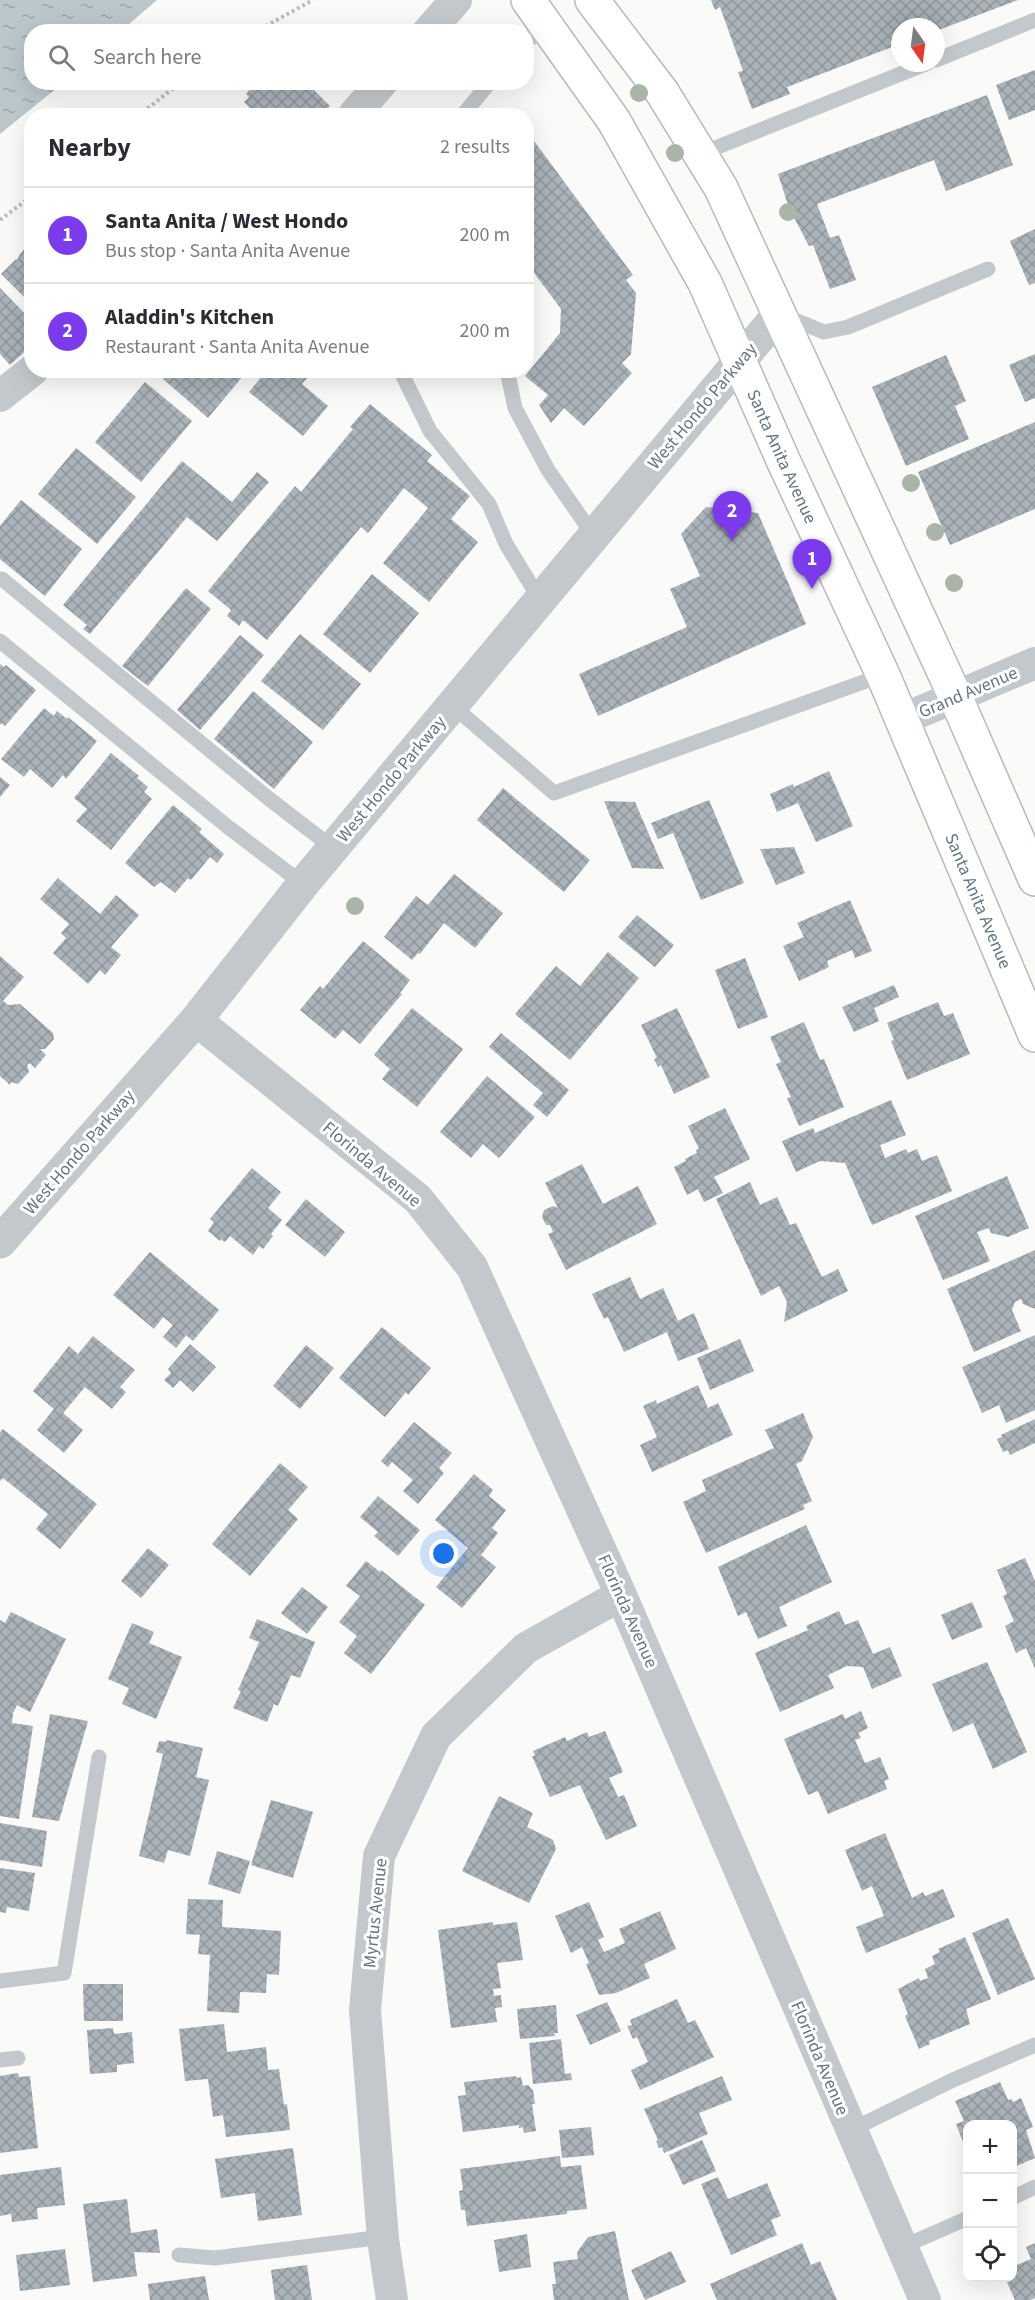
<!DOCTYPE html>
<meta charset="utf-8">
<style>
body{margin:0;font-family:"Source Sans 3",sans-serif;background:#f7f7f7;color:#2b2b33}
.controls{position:absolute;right:18px;bottom:18px;display:grid;overflow:hidden;border-radius:12px;box-shadow:0 6px 24px #0002}
.controls button{width:54px;height:54px;display:grid;place-items:center;padding:0;border:0;border-bottom:2px solid #e1e1e2;background:#fff;color:#2b2b33;font:30px sans-serif}
.compass{position:absolute;left:891px;top:18px;width:54px;height:54px;border-radius:50%;background:#fff;box-shadow:0 6px 24px #0002;rotate:166deg}
.you{position:absolute;left:444px;top:1554px;width:21px;height:21px;margin:-15px;border:4px solid #fff;border-radius:50%;background:#1a73e8;box-shadow:0 0 0 9px #1a73e833}
.badge{display:grid;place-items:center;width:39px;height:39px;border-radius:50%;background:#7c3aed;color:#fff;font-size:20px;font-weight:700}
.pin{position:absolute;translate:-50% -50px;filter:drop-shadow(0 2px 3px #0008)}
.pin::after{content:'';position:absolute;top:32px;width:21px;height:18px;background:inherit;clip-path:polygon(0 0,100% 0,50% 100%)}
.list{margin:0;padding:0;list-style:none}
h2{display:flex;justify-content:space-between;align-items:center;height:78px;margin:0;padding:0 24px;font-size:26px}
h2 small{font-size:20px;font-weight:400;color:#7c7c81}
.list li{display:grid;grid-template-columns:39px 1fr auto;gap:18px;align-items:center;box-sizing:border-box;height:96px;padding:0 24px;border-top:2px solid #e1e1e2}
.list b{display:block;font-size:22px;white-space:nowrap}
.list p{margin:0;font-size:20px;white-space:nowrap;color:#7c7c81}
.list em{font-size:20px;font-style:normal;color:#7c7c81}
.icon{flex:none;width:33px;height:33px;fill:none;stroke:currentColor;stroke-width:2;stroke-linecap:round;stroke-linejoin:round}
.map{position:relative;flex:none;width:1035px;height:2300px;overflow:hidden}
.search{position:absolute;background:#fff;box-shadow:0 6px 24px #0002;left:24px;top:24px;width:510px;height:66px;display:flex;align-items:center;gap:15px;box-sizing:border-box;padding:0 21px;border-radius:24px;color:#7c7c81;font-size:22px}
.panel{position:absolute;background:#fff;box-shadow:0 6px 24px #0002;left:24px;top:108px;width:510px;height:270px;border-radius:24px}
.map>svg:first-child{display:block}
</style>
<div class="map">
<svg width="1035" height="2300" viewBox="0 0 1035 2300">
<defs>
<pattern id="water-ripples" width="26" height="14" patternUnits="userSpaceOnUse" patternTransform="scale(1.5)"><rect width="26" height="14" fill="#bbc7cb"/><path d="M2 4q2-2 4 0t4 0M15 11q2-2 4 0t4 0" fill="none" stroke="#9ca6aa"/></pattern>
<pattern id="building-cross-hatch" width="8" height="8" patternUnits="userSpaceOnUse" patternTransform="scale(1.5)"><rect width="8" height="8" fill="#aab3b9"/><path d="M0 0l8 8M0 8l8-8" fill="none" stroke="#8e969c"/></pattern>
</defs>
<rect width="100%" height="100%" fill="#fafaf8"/>
<!-- water -->
<path fill="url(#water-ripples)" d="M0,0H157L121,31L32,32V82L63,83L0,134Z"/>
<!-- building -->
<path fill="url(#building-cross-hatch)" d="M711,0H1018L936,31V27H900V44L787,87L790,94L752,109L738,72L743,71L720,7L715,10Z
M1035,70V110L1009,120L996,85Z
M256,82H306L330,106L320,116H258L244,102L249,97L246,94Z
M987,95L1013,165L946,191L934,160L817,204L830,238L839,235L856,280L830,289L813,245L809,246L789,208L778,174Z
M526,130L633,275L626,280L636,293L631,354L622,363L632,373L584,426L564,408L551,423L539,405L548,395L525,376L560,333L561,309L526,262Z
M1035,229V283L1029,285L1010,241Z
M29,244L32,245V305L1,274L16,259L17,260L20,254Z
M0,288L32,321V345L10,365L0,354Z
M1035,354V398L1025,402L1009,365Z
M946,355L966,401L955,406L969,439L906,466L872,387Z
M170,370H248L208,418L163,379Z
M267,370H314L302,384L328,406L303,436L249,392Z
M145,382L192,421L141,482L95,442Z
M370,404L432,455L427,461L470,496L451,519L478,542L429,602L383,563L428,508L404,488L368,533L361,527L267,640L243,620L239,626L227,616L231,610L208,591L295,486L301,492L353,429L350,427Z
M1035,422V509L950,545L918,472Z
M76,448L136,497L97,544L38,494Z
M182,461L232,502L257,472L269,482L217,541L187,517L90,634L83,629L87,625L63,605Z
M21,500L82,549L45,596L0,559V526Z
M706,507L758,513L806,624L598,716L579,674L687,627L670,589L700,576L681,534Z
M372,574L419,613L370,673L323,634Z
M186,588L211,609L148,686L122,666Z
M300,634L361,684L323,730L261,681Z
M240,635L264,655L200,730L177,710Z
M0,664L4,667L6,665L36,690L5,726L2,723L0,725Z
M253,691L313,742L274,789L214,739Z
M44,708L54,716L57,711L67,719L68,717L97,741L66,779L63,775L52,788L30,769L24,777L1,759Z
M111,753L139,776L137,778L148,787L144,792L152,799L111,850L76,821L87,809L74,798Z
M829,771L853,826L816,842L798,803L777,812L770,794L793,784L794,787Z
M0,777L10,785L0,797Z
M503,788L590,860L564,892L477,820Z
M709,800L744,883L701,900L673,833L658,839L651,823Z
M604,801L635,802L664,869L632,868Z
M173,805L202,829L199,832L224,854L217,863L210,857L191,880L188,878L175,893L161,882L154,887L125,863Z
M794,847L805,873L776,885L760,849Z
M454,874L503,913L475,948L444,923L420,954L418,953L412,960L384,937L416,896L428,905Z
M58,878L100,914L116,895L139,915L111,947L121,955L105,975L100,970L88,984L53,953L66,938L61,933L69,924L40,899Z
M850,900L872,951L855,958L852,950L827,961L829,967L799,981L783,946L804,937L797,923Z
M637,915L674,945L655,967L618,937Z
M363,941L410,980L400,993L402,994L360,1044L343,1030L335,1039L300,1010L320,986L323,989Z
M608,952L639,978L570,1060L515,1014L556,966L580,986Z
M0,956L24,977L3,1001L8,1005L20,1004L53,1033L54,1039L45,1049H40L46,1055L35,1068L30,1063L27,1065L29,1072L18,1084L11,1082L10,1085L0,1076Z
M745,958L768,1017L738,1029L715,970Z
M894,985L899,997L874,1008L879,1021L854,1032L842,1007Z
M938,1002L944,1016L953,1013L970,1054L907,1080L891,1041L894,1040L887,1023Z
M412,1008L463,1049L417,1107L382,1079L390,1069L374,1055Z
M677,1008L710,1077L674,1094L661,1065L658,1067L654,1059L657,1058L641,1025Z
M804,1022L820,1060L824,1059L844,1107L799,1126L787,1098L791,1097L776,1064L781,1062L770,1037Z
M501,1033L569,1090L547,1117L533,1105L543,1093L489,1047Z
M487,1076L535,1117L499,1158L483,1144L471,1158L440,1132Z
M891,1100L906,1135L880,1145L885,1158L906,1149L908,1153L917,1149L922,1161L937,1155L952,1191L872,1225L845,1163L820,1161L796,1172L782,1141L813,1128L815,1133Z
M725,1108L750,1159L714,1177L723,1193L704,1202L698,1189L687,1195L674,1167L686,1161L685,1159L697,1153L696,1150L699,1149L688,1126Z
M582,1164L603,1204L638,1186L657,1224L566,1270L548,1234L553,1232L550,1225H546L542,1217L544,1210L553,1206L558,1208L545,1183Z
M252,1168L281,1192L268,1208L282,1220L271,1234L273,1236L263,1249L259,1246L253,1255L230,1236L225,1242L221,1239L220,1241L208,1231L214,1222L210,1219Z
M1007,1176L1029,1228L1008,1237L991,1233L989,1228L977,1232L990,1261L943,1280L915,1216Z
M750,1182L760,1205L777,1197L790,1225L796,1223L822,1277L838,1269L848,1291L784,1322L787,1302L779,1286L761,1296L716,1199Z
M306,1199L345,1232L325,1257L285,1225Z
M1035,1250V1309L1023,1304L1021,1299L1015,1302L1012,1310L1021,1331L974,1352L947,1289Z
M150,1252L219,1310L193,1341L186,1335L176,1348L163,1337L173,1325L163,1317L154,1329L113,1295Z
M630,1277L640,1299L663,1288L678,1321L694,1313L709,1349L678,1361L667,1332L624,1352L608,1317L604,1319L592,1294Z
M382,1327L431,1368L408,1395L406,1392L385,1417L339,1378Z
M1035,1335V1410L1006,1423L999,1405L982,1413L962,1367Z
M93,1336L135,1370L120,1387L126,1392L112,1409L85,1387L63,1413L83,1430L64,1453L37,1430L54,1409L33,1391L69,1346L78,1354Z
M740,1339L754,1371L710,1390L697,1358Z
M190,1344L216,1367L193,1392L180,1380L173,1388L164,1380L171,1373L168,1369Z
M306,1345L334,1368L300,1409L273,1386Z
M698,1385L708,1408L718,1403L733,1435L652,1472L640,1445L657,1437L643,1406L656,1400L657,1404Z
M803,1413L813,1437L802,1461L796,1464L812,1501L803,1505L805,1509L706,1553L683,1502L706,1491L702,1480L774,1448L765,1430Z
M1035,1419V1443L1010,1455L1008,1450L1003,1452L997,1439L1002,1437L1001,1435Z
M414,1422L452,1453L439,1468L444,1473L418,1504L403,1491L413,1480L392,1462L388,1467L381,1461Z
M3,1429L97,1504L60,1549L36,1529L48,1514L3,1478L0,1481V1432Z
M280,1463L308,1487L288,1510L298,1519L250,1576L212,1544Z
M474,1474L493,1490L489,1496L506,1510L492,1528L498,1533L481,1555L496,1567L462,1608L436,1587L468,1548L435,1520Z
M378,1496L420,1530L398,1556L374,1536L378,1532L360,1517Z
M806,1525L832,1582L779,1607L787,1626L758,1639L746,1612L738,1616L718,1567Z
M148,1548L169,1565L141,1598L121,1581Z
M1025,1558L1035,1581V1669L1026,1648L1016,1653L1005,1626L1014,1621L1003,1596L1007,1594L997,1570Z
M366,1561L380,1572L381,1570L425,1605L371,1674L344,1653L357,1636L339,1622L360,1596L346,1586Z
M302,1587L328,1607L307,1634L281,1613Z
M972,1602L983,1627L952,1640L941,1615Z
M839,1611L845,1625L858,1620L873,1654L890,1647L902,1676L872,1689L863,1667L847,1666L828,1675L834,1688L780,1712L755,1653L808,1630L806,1626Z
M11,1612L66,1639L30,1712L17,1705L13,1713L12,1723L33,1726L19,1819L0,1816V1620L5,1623Z
M257,1619L315,1642L300,1678L291,1675L278,1706L274,1704L267,1722L233,1708L241,1691L238,1690L259,1642L249,1638Z
M132,1623L154,1632L149,1643L182,1657L156,1719L122,1704L129,1688L108,1679Z
M987,1662L1027,1752L993,1769L973,1723L953,1732L932,1684Z
M861,1711L868,1728L858,1733L861,1738L855,1740L865,1763L880,1757L889,1779L884,1781L887,1789L828,1814L818,1791L808,1795L784,1739L843,1714L845,1719Z
M50,1714L88,1721L59,1821L32,1817Z
M605,1731L623,1772L609,1778L618,1797L624,1795L637,1826L606,1840L580,1785L550,1797L532,1756H535L533,1751L565,1737L567,1741L587,1732L589,1737Z
M167,1740L203,1748L196,1777L209,1780L190,1856L168,1850L164,1863L139,1856L163,1754L156,1752L159,1741L166,1742Z
M499,1796L533,1813L527,1827L553,1840L556,1849L529,1903L462,1871Z
M271,1800L313,1812L293,1878L251,1865Z
M0,1823L47,1831L42,1867L0,1860Z
M885,1833L912,1898L923,1892L925,1896L943,1889L955,1917L866,1953L856,1927L884,1916L872,1886L862,1891L845,1850Z
M217,1851L250,1861L240,1894L208,1884Z
M0,1868L35,1873L29,1911L7,1907L6,1913L0,1912Z
M188,1899L223,1900L222,1927L281,1931L279,1975L267,1974L266,1993L240,1992L239,2013L207,2011L210,1955L198,1954L200,1935L186,1934Z
M589,1902L604,1937L598,1940L604,1952L625,1943L619,1929L660,1911L676,1949L644,1964L650,1978L616,1993L599,1995L586,1964L589,1963L582,1947L571,1953L555,1916Z
M1008,1918L1035,1979L998,1995L972,1933Z
M493,1922V1925L517,1922L523,1960L497,1963L501,1988L493,1989L494,1996L501,1995L502,2007L495,2008L497,2022L451,2028L438,1930Z
M965,1937L991,1999L966,2009L970,2024L929,2041L930,2044L919,2049L905,2016L908,2014L898,1989L919,1978L920,1981L928,1978L925,1969L935,1964L932,1956L940,1952L938,1949Z
M83,1984H123V2021H84Z
M677,1999L688,2023L695,2020L714,2057L640,2090L631,2070L648,2062L637,2037L633,2039L627,2026L632,2025L630,2020Z
M607,2002L621,2031L590,2045L576,2015Z
M556,2005L558,2033H554L555,2036L520,2039L517,2009Z
M224,2024L227,2052L266,2047L268,2070L279,2069L284,2105L287,2104L290,2130L226,2137L223,2115L213,2117L208,2079L185,2081L179,2029Z
M113,2028L114,2034L132,2032L134,2063L117,2065V2072L90,2074L87,2030Z
M561,2039L565,2074L571,2073L572,2080L533,2084L529,2043Z
M18,2073L19,2077L30,2076L38,2148L0,2153V2076Z
M516,2076V2078L521,2077L523,2086L528,2085L533,2090L535,2104H532L536,2131L524,2133L523,2127L519,2128V2125L463,2132L458,2096L466,2095L464,2082Z
M722,2076L732,2100L699,2113L708,2134L664,2153L662,2147L659,2148L656,2141L658,2140L644,2109Z
M1000,2082L1008,2100L1012,2099L1013,2102L1021,2098L1033,2127L1026,2130L1035,2158L1012,2168V2124H968L967,2152L956,2124L964,2121L955,2101Z
M591,2127L594,2155L562,2158L559,2130Z
M702,2140L716,2171L683,2185L669,2155Z
M293,2148L302,2215L258,2221L255,2193L221,2198L215,2159Z
M560,2156L561,2167L581,2165L587,2209L567,2211V2214L467,2226L465,2210H461L459,2191L463,2190L460,2169Z
M61,2167L65,2205L37,2208L38,2219L12,2222L11,2214L0,2216V2175Z
M718,2177L728,2199L767,2183L781,2216L771,2220L777,2235L731,2255L701,2184Z
M127,2199L131,2233L157,2229L160,2253L134,2252L137,2276L93,2282L83,2204Z
M615,2231L629,2300H554L552,2284H556L553,2262L578,2259L577,2252L588,2237Z
M527,2234L531,2267L499,2272L494,2240Z
M802,2243L811,2265L820,2261L837,2300H717L710,2284Z
M1035,2243V2298L1030,2300H1015L1005,2278H1012V2267L1031,2259L1026,2247Z
M65,2249L70,2285L20,2291L16,2255Z
M671,2251L686,2282L645,2300L631,2270Z
M307,2265L312,2300H275L271,2270Z
M205,2276L209,2300H150L148,2284Z"/>
<g fill="none" stroke-linecap="round" stroke-linejoin="round">
<defs>
<g id="primary">
<path id="s1" d="M528,0L614,121L705,283L783,460L883,675L1035,1035"/>
<path d="M592,0L662,92L721,188L955,696L1035,879"/>
</g>
</defs>
<!-- primary casing -->
<use href="#primary" stroke="#b5babe" stroke-width="36"/>
<!-- path -->
<path stroke="#bbbfc2" stroke-width="4" stroke-dasharray="3 3" stroke-linecap="butt" d="M255,32L313,0
M138,116L181,82
M0,220L32,196"/>
<!-- service -->
<path stroke="#c3c8cc" stroke-width="15" d="M526,43L545,23
M936,60L1035,20
M462,116L490,82
M700,154L928,63
M785,316L824,332L848,327L988,269
M400,370L430,431L489,504L506,544L540,600
M507,370L515,408L548,470L594,536
M2,579L268,798L333,848
M0,641L228,827L303,884
M453,706L554,793L883,675
M0,1981L64,1973L99,1757
M0,2060L18,2058
M851,2130L953,2080L1035,2045
M1012,2198L1035,2187
M902,2247L968,2218
M179,2255L215,2258L383,2237"/>
<!-- minor -->
<path stroke="#c3c8cc" stroke-width="32" d="M428,32L456,0
M353,116L382,82
M0,396L33,370
M901,720L1035,663
M196,1020L418,1199L472,1267L621,1595L925,2300
M392,2300L383,2239L365,2010L379,1856L436,1736L526,1648L621,1595"/>
<!-- tertiary -->
<path stroke="#c3c8cc" stroke-width="33" d="M0,1242L196,1020L303,884L779,314"/>
<!-- primary -->
<use href="#primary" stroke="#fff" stroke-width="33"/>
</g>
<!-- trees -->
<g fill="#aab4a7">
<circle cx="639" cy="93" r="9"/>
<circle cx="675" cy="153" r="9"/>
<circle cx="788" cy="212" r="9"/>
<circle cx="911" cy="483" r="9"/>
<circle cx="935" cy="532" r="9"/>
<circle cx="954" cy="583" r="9"/>
<circle cx="355" cy="906" r="9"/>
</g>
<g text-anchor="middle" stroke-width="6" stroke-linejoin="round" paint-order="stroke">
<!-- street labels -->
<g font-size="18" fill="#657683" stroke="#fff">
<text transform="translate(702 406) rotate(-50)" y="6">West Hondo Parkway</text>
<text dy="6" stroke="none"><textPath href="#s1" startOffset="524">Santa Anita Avenue</textPath></text>
<text transform="translate(968 692) rotate(-23)" y="6">Grand Avenue</text>
<text transform="translate(391 779) rotate(-50)" y="6">West Hondo Parkway</text>
<text dy="6" stroke="none"><textPath href="#s1" startOffset="1010">Santa Anita Avenue</textPath></text>
<text transform="translate(79 1152) rotate(-49)" y="6">West Hondo Parkway</text>
<text transform="translate(372 1164) rotate(40)" y="6">Florinda Avenue</text>
<text transform="translate(628 1611) rotate(66)" y="6">Florinda Avenue</text>
<text transform="translate(375 1913) rotate(-84)" y="6">Myrtus Avenue</text>
<text transform="translate(820 2058) rotate(67)" y="6">Florinda Avenue</text>
</g>
</g>
</svg>
<div class="controls">
<button>+</button>
<button>−</button>
<button><svg class="icon" aria-label="locate" viewBox="0 0 24 24"><circle cx="12" cy="12" r="6"/><path d="M12 2v4M12 18v4M2 12h4M18 12h4"/></svg></button>
</div>
<svg class="compass" viewBox="-18 -18 36 36"><path d="M0-13l5 13h-10z" fill="#e53935"/><path d="M0 13l5-13h-10z" fill="#7c7c81"/></svg>
<div class="you"></div>
<div class="pin badge" style="left:812px;top:589px">1</div>
<div class="pin badge" style="left:732px;top:541px">2</div>
<div class="search"><svg class="icon" aria-label="search" viewBox="0 0 24 24"><circle cx="10" cy="10" r="6"/><path d="M15 15l6 6"/></svg>Search here</div>
<section class="panel">
<h2>Nearby<small>2 results</small></h2>
<ul class="list">
<li><span class="badge">1</span><div><b>Santa Anita / West Hondo</b><p>Bus stop · Santa Anita Avenue</p></div><em>200 m</em></li>
<li><span class="badge">2</span><div><b>Aladdin's Kitchen</b><p>Restaurant · Santa Anita Avenue</p></div><em>200 m</em></li>
</ul>
</section>
</div>
